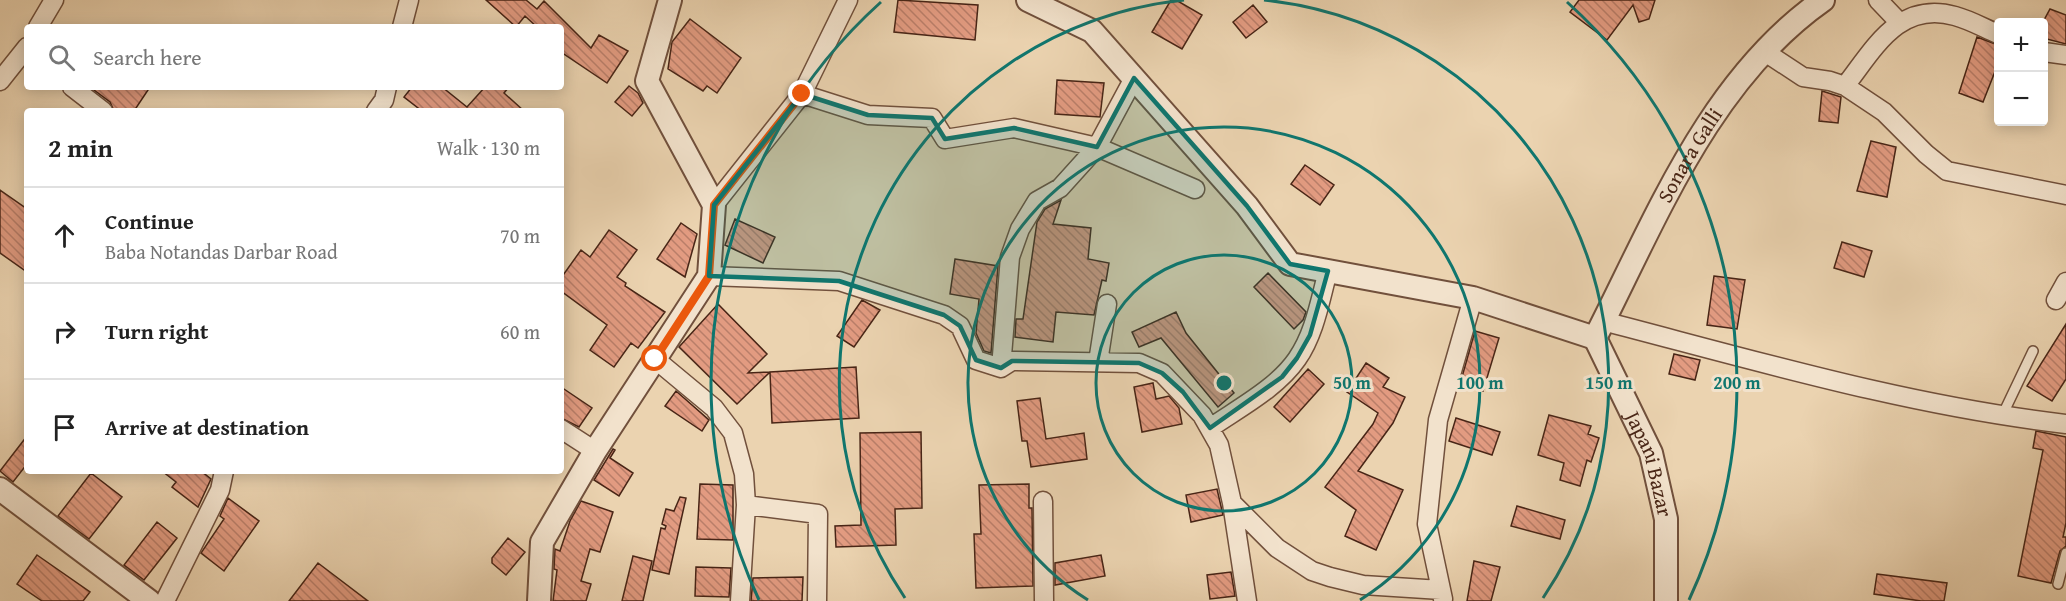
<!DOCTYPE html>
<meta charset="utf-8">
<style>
body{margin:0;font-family:"Gentium Book Plus",serif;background:#f6f6f6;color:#222}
.controls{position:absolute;right:18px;top:18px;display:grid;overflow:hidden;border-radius:6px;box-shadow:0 3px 15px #0003}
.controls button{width:54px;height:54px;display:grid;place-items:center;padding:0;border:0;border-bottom:2px solid #e0e0e0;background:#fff;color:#222;font:30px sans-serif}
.stop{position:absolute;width:18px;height:18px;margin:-14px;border:4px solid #ea580c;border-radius:50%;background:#fff}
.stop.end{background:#ea580c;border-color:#fff;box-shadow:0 2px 6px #0008}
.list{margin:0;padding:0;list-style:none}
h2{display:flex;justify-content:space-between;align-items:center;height:78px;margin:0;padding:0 24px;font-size:26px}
h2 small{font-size:20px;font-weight:400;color:#767676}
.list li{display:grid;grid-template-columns:39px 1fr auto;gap:18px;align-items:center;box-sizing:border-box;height:96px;padding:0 24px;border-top:2px solid #e0e0e0}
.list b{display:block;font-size:22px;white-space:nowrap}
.list p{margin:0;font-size:20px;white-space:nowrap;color:#767676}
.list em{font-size:20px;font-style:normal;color:#767676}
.icon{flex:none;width:33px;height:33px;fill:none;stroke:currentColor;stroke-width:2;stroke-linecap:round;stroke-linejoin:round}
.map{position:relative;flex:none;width:2066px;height:601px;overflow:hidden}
.search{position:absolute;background:#fff;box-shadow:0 3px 15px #0003;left:24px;top:24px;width:540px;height:66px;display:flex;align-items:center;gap:15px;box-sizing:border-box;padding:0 21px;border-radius:6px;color:#767676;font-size:22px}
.panel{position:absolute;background:#fff;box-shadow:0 3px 15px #0003;left:24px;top:108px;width:540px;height:366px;border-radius:6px}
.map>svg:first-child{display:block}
</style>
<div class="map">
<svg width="2066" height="601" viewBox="0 0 2066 601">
<defs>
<pattern id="building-back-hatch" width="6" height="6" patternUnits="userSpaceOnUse" patternTransform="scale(1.5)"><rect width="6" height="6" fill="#e29b81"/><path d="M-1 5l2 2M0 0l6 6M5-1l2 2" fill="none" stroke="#b97e69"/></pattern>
</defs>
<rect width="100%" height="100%" fill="#ebd3b0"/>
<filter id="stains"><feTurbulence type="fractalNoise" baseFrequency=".00333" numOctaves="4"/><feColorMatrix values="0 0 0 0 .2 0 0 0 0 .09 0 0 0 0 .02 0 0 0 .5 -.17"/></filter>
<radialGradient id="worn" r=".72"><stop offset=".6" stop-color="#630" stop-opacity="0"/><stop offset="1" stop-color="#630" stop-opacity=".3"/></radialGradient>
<!-- building -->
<path fill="url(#building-back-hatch)" stroke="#482516" stroke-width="1.5" d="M486,0H526L537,9L544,1L591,48L599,35L628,51L607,83L561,52V27H537L525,16L516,27Z
M898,0L978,5L975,40L894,32Z
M1171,0H1176L1202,15L1182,49L1152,32Z
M1579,0H1655L1649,19L1639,22L1633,5L1607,40L1570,12Z
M1253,5L1267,22L1246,38L1233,22Z
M2050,9L2066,15V44L2043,38V22Z
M690,19L741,58L717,93L707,86L703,91L668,69L672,42Z
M1977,37L1998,45V69H1996L1983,102L1959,93Z
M1057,80L1104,83L1100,117L1055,114Z
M629,86L638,93L643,103L632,116L615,102Z
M90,87H150L134,111H114L110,102Z
M412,87H442L467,107L485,87H509L504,93L524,111H422L404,97Z
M1822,91L1841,97L1838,123L1819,121Z
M1871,141L1896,147L1887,197L1857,191Z
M1305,165L1334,185L1320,205L1291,184Z
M0,190L27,209V272L0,253Z
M1061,200L1053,224L1091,228L1088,259L1109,263L1106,281L1102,280L1094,315L1056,312L1053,342L1015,337L1016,319H1023L1037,222L1045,209Z
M735,219L775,237L763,263L725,245Z
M681,223L697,234L685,277L657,259Z
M609,230L637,250L617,277L626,283L625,286L665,312L638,348L631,343L614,367L590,350L607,325L561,291V278L581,250L590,257Z
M1842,242L1872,251L1864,277L1834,268Z
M955,259L998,266L991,353L984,351L976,333L979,299L950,294Z
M1268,273L1306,312L1303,320L1294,329L1254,287Z
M1714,276L1745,280L1737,329L1707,325Z
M862,300L880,310L854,347L837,336Z
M718,304L767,354L748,373L770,372L737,404L679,347Z
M1176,312L1186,333L1234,393L1218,407L1161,338L1139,347L1132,332Z
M2066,324V379L2052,401L2027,386Z
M1475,331L1499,338L1483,391L1460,384Z
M1674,354L1700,360L1695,380L1669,374Z
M1366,363L1389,378L1383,387L1405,397L1393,423L1358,471L1403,490L1376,550L1345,536L1356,510L1325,487L1373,424L1378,413L1347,392Z
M856,367L859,418L772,423L770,372Z
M1308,369L1324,384L1290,422L1274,407Z
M1153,383L1156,399L1169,396L1179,408L1182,424L1142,432L1134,387Z
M561,387L592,408L579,427L561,418Z
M676,391L709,420L702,431L665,406Z
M1040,398L1046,439L1084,433L1087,459L1031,467L1027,441H1022L1017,401Z
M1549,415L1591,426L1588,434L1599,438L1591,462L1587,460L1580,486L1560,480L1564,463L1538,455Z
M1456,418L1500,432L1492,455L1449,441Z
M2036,431L2066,437V523L2063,537H2066V546L2060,551L2051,583L2018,576L2043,450L2033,448Z
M921,432L922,508L895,509L896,545L836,547L835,526L861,525L860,433Z
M27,436V464L13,482L0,471Z
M613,449L615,450L610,458L633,473L619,496L594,480Z
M162,471H201L211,479L198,507L172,487L176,482Z
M91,473L122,497L89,539L58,516Z
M700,484L733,485V540L697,539Z
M1029,484V508H1032L1033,586L976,588L974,534H981L979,485Z
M1217,489L1223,515L1191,522L1186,495Z
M680,497L686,498L669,574L652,570L661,528L665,529L666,526L662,524L666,509L674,511Z
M228,498L259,521L224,571L201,553L224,519L220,516Z
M581,501L613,512L600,552L590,549L581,581L591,584L586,601H553L557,570L554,569L555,549L560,551L570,521Z
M1517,506L1565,520L1560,539L1511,526Z
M157,522L177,538L144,580L124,565Z
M508,538L525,552L506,575L492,563V558Z
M37,555L90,592L83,601H42L17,584Z
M1101,555L1105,576L1055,585V563Z
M633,556L652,561L643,601H622Z
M1474,561L1500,567L1491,601H1467Z
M318,563L368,601H289Z
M696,567L731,568L729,597L695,596Z
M1231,572L1235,596L1210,599L1207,575Z
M1877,574L1947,583L1944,601H1921L1874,594Z
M803,577L802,601H751L753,578Z"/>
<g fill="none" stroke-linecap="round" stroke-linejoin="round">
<defs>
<path id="service" d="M2002,416L2033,351
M2058,584L2066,553"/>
<path id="minor" d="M1878,0L1899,22
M38,27L54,0
M402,27L409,0
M1765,52L1803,77L1830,81L1845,86L1884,112L1926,154L1947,171L2066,195
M2044,52L2066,55
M0,81L27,47
M1845,86C1874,49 1899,0 1955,16C1970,20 1984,28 1998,34
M72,87L103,111
M802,94L868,115L932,118L945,139L1014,128L1097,147L1195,189
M376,111L384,100L387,87
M714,205L802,94L848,0
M709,276L839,281L944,315L960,326L976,360L1001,368L1012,361L1139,363L1162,373L1202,415L1219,445L1232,503L1277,548L1312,571L1330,577L1363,585L1441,590
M2056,300L2066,282
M1603,321C1757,361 1909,406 2066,424
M655,359L714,408L733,433L744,474L746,505L740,601
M1098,362L1107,304
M1001,368L1010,257L1020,229L1037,201L1060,188L1097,147L1134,78
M1210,428C1239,408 1277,388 1297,359C1315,333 1320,300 1328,271
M561,429L595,451
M1043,501L1044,601
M1232,503L1247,601
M746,505L818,514L817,601
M1443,599L1427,524L1438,420L1473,298
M165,601L220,490L224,471"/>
<g id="tertiary">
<path d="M1028,0L1092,31L1247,206L1290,264L1473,298L1595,338"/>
<path id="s1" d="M1595,338C1656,219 1709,80 1823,0"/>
<path id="s2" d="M1595,338L1651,453L1666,519V601"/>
<path d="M0,489L149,601"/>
<path d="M539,601L542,542L595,451L709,276L714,205L647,81L670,0"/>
</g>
</defs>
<!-- service casing -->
<use href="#service" stroke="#71503c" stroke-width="12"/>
<!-- minor casing -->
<use href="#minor" stroke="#71503c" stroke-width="21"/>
<!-- tertiary casing -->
<use href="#tertiary" stroke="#71503c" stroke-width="26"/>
<!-- service -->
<use href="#service" stroke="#f2e2cc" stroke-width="9"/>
<!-- minor -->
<use href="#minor" stroke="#f2e2cc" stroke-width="18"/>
<!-- tertiary -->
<use href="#tertiary" stroke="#f2e2cc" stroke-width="22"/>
</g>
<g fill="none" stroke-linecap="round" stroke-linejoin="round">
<!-- route -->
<path stroke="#ea580c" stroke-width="8" d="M655,359L709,276L714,205L802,94"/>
</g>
<!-- marked area -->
<path fill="#0f766e" fill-opacity="0.2" stroke="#0f766e" stroke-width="4.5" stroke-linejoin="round" d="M1134,78L1247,206L1290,264L1328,271L1310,335L1297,358L1282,377L1210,428L1183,392L1162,373L1139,363L1012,361L1001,368L976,360L960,326L944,315L839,281L709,276L714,205L802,94L868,115L932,118L945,139L1014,128L1097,147Z"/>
<!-- distance rings -->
<g fill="none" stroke="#0f766e" stroke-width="3">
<circle cx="1224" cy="383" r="128"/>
<path d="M1088 600A256 256 0 1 1 1360 600"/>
<path d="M905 598A385 385 0 0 1 1184 0M1264 0A385 385 0 0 1 1543 598"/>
<path d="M759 600A513 513 0 0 1 881 2M1567 2A513 513 0 0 1 1689 600"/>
</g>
<g text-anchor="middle" stroke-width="6" stroke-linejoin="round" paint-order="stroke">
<!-- street labels -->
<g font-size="21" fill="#482516" stroke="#f2e2cc">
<text dy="7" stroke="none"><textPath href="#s1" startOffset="206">Sonara Galli</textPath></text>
<text dy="7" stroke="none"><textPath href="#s2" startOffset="138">Japani Bazar</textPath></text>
</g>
</g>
<circle cx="1224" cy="383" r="9" fill="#0f766e" stroke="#f2e2cc" stroke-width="3"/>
<g font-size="18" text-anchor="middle" font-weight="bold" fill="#0f766e" stroke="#f2e2cc" stroke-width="6" stroke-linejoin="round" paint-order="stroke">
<text x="1352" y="389">50 m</text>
<text x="1480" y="389">100 m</text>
<text x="1609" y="389">150 m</text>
<text x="1737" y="389">200 m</text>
</g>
<rect width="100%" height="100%" filter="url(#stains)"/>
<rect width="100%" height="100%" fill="url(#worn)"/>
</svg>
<div class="controls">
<button>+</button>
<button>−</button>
</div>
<div class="stop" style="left:655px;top:359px"></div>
<div class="stop end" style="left:802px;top:94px"></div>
<div class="search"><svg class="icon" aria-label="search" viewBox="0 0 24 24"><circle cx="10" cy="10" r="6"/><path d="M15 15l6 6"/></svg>Search here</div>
<section class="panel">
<h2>2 min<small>Walk · 130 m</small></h2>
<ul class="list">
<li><svg class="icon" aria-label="ahead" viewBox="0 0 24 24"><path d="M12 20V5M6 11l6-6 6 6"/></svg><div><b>Continue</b><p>Baba Notandas Darbar Road</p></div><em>70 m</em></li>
<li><svg class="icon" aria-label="right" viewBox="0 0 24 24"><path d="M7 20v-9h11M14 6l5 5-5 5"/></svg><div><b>Turn right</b></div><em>60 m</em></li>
<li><svg class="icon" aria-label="arrive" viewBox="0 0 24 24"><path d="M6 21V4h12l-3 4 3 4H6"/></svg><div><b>Arrive at destination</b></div></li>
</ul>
</section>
</div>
